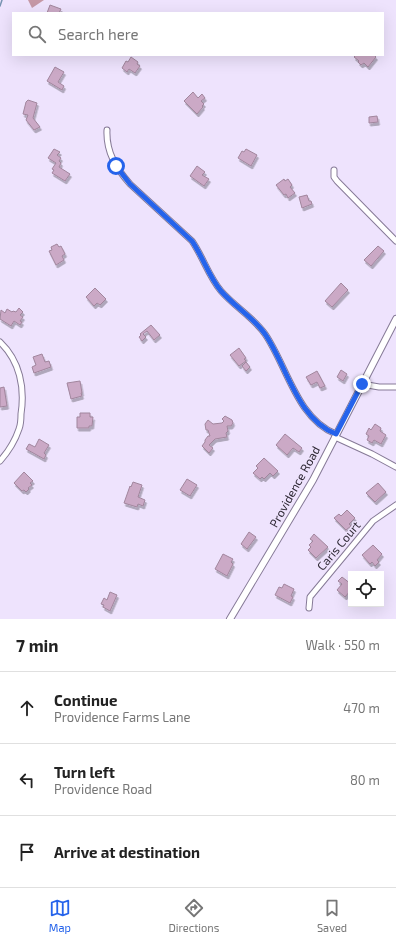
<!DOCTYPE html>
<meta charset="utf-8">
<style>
body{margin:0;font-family:"Exo 2",sans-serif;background:#f2f2f2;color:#222}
.controls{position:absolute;right:12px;bottom:12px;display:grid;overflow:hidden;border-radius:0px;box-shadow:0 4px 16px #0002}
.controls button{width:36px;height:36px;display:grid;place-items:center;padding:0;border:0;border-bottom:1px solid #e0e0e0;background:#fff;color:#222;font:20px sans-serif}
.stop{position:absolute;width:12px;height:12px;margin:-9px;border:3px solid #2563eb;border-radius:50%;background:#fff}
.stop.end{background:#2563eb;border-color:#fff;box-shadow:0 1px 4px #0008}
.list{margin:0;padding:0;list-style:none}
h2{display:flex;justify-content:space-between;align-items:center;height:52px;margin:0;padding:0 16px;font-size:17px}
h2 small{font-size:13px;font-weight:400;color:#767676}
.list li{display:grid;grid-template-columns:26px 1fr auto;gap:12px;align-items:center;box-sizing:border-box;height:72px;padding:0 16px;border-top:1px solid #e0e0e0}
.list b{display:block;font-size:15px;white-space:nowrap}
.list p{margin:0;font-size:13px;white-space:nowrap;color:#767676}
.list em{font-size:13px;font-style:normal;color:#767676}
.icon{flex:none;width:22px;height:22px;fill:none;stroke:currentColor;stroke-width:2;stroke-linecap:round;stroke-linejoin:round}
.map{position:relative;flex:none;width:396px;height:619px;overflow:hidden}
.search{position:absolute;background:#fff;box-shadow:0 4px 16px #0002;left:12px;right:12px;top:12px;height:44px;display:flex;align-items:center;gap:10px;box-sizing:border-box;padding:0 14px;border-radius:0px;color:#767676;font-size:15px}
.sheet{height:268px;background:#fff}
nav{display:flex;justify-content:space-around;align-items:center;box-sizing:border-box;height:56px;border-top:1px solid #e0e0e0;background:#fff;font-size:11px;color:#767676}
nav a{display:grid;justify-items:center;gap:2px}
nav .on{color:#2563eb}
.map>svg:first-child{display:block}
</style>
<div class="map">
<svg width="396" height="619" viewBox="0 0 396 619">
<defs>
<filter id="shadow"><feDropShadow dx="1.5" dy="3" stdDeviation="0" flood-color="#0004"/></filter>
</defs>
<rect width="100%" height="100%" fill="#eee3fd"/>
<!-- forest -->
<path fill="#c598a6" d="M28,0H44L32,8Z"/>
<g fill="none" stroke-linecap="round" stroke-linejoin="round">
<!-- stream -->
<path stroke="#7793b2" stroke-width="1.5" d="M0,6L2,0"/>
</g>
<!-- building -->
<path fill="#cba9c6" stroke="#a1869d" filter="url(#shadow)" d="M50,5L61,9L59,13H47Z
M356,55H374L376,57L368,67L364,63L361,65L358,62L359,61L354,57Z
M131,57L138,62L137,64L140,66L135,73L129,69L127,72L122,68L126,61L128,62Z
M55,67L64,72L58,82L64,86L62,90L47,81Z
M193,92L198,98L202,94L205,98L201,101L204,104L202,106L203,107L197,114L184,101Z
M28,100L37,103L33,118L40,127L34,130L26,120L28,115L23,114L26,102Z
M377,116L378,122L369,123V117Z
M54,149L60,152L57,155L61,158L59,161L61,163L59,167L70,174L65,181L52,173L54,170L52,169L56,163L48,158Z
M246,149L257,155L251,166L238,158L242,151L244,152Z
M197,166L205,172L202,175L209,179L204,186L190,176Z
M284,179L285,181L288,179L292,185L290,187L295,193L288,198L286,194L284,195L276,185Z
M307,195L309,201H311L312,204L302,208L299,197Z
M57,244L59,247L61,246L65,254L62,256L64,260L56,265L49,251L52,250L51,247Z
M378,246L384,251L371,266L364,260Z
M341,283L348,290L332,307L325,301Z
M95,288L106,299L100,305L97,303L94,306L86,297Z
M19,308L23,312L20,315L23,317L20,321L22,322L20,325L14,321L11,326L0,319L1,310L5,313L7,309L12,312L13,311L16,312Z
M151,325L160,335L154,340L147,331L143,334L146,337L142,341L139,337L141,335L140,334Z
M239,348L246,358L244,359L246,361L239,366L230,355Z
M42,354L45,362L49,361L51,367L34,373L32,367L36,365L33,357Z
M246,362L250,367L246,371L242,366Z
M341,370L347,374L343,381L337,377Z
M317,371L325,386L320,388L317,382L311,385L306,377Z
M80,381L82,393H81L82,396L71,399L67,383Z
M4,387L7,406L0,407V388Z
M80,413H90V417H93L92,426H89V428H77V417H80Z
M225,416L232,420L233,423L231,426H227L228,431L226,433L227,437L215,439L209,445L213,448L209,453L202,446L205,442V440L208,436H210L208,430H206L205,424L208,420L213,424L222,423L224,421L222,419Z
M375,424L381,428L380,431L386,435L381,444L374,440L372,443L367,440L369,436L366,434L369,428L371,430Z
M285,434L302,448L299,452L293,448L287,455L276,445Z
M39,439L49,445L44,453L46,455L44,459L26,449L29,444L35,447Z
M264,458L278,471L273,476L270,473L264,479L262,477L260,479L253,473L258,468L256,466Z
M24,472L33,481L30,483L32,485L28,488L29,489L26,492L24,490L22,491L14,483Z
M187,479L197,485L190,496L180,490Z
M133,482L142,485L138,497L145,500L143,506L138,504L137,507L124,503L130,486L131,487Z
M378,483L386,492L375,502L366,493Z
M347,510L355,518L349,524L351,526L346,530L334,518L339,514L341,516Z
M249,532L256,537L247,549L241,544Z
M314,534L328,547L316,558L308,550L311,547L309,545L313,541L310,539Z
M373,545L382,554L377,560L379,562L375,566L372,562L370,564L362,555Z
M223,554L233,559L231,562L233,564L227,576L215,569Z
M342,577L351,584V590L345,597L337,590L342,584L338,581Z
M284,584L294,589L291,596L293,597L290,603L275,595L279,587L282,588Z
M110,592L117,595L110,611L103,607L104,605L101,604L104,598L107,600Z"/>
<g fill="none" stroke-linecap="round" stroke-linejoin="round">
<defs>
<path id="minor" d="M107,130C106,152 116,168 130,184L192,241C203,257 209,277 221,291C235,307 253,317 265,334C287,366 297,419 336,434
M334,170V177L337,181L396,241
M0,342C20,361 25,388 21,414C21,419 21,424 19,429C15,441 8,452 0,461
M362,384L379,387H396
M335,437L372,454L396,467
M309,608L310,597L373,521L396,505"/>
<path id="tertiary" d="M230,619L313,480L396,319"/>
</defs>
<!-- minor casing -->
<use href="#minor" stroke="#867a97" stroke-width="7"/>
<!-- tertiary casing -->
<use href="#tertiary" stroke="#867a97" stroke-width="8"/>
<!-- minor -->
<use href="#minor" stroke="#fff" stroke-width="5"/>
<!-- tertiary -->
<use href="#tertiary" stroke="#fff" stroke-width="6"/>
</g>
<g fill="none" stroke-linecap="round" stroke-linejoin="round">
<!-- route -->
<path stroke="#2563eb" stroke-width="5" d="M116,166L130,184L192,241C203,257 209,277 221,291C235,307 253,317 265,334C287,366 297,419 336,434L362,384"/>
</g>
<g text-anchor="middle" stroke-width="3" stroke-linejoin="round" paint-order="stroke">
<!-- street labels -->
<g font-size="12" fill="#2f2935" stroke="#eee3fd">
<text transform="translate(295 487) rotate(-61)" y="4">Providence Road</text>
<text transform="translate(339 546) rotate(-50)" y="4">Caris Court</text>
</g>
</g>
</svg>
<div class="controls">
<button><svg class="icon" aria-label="locate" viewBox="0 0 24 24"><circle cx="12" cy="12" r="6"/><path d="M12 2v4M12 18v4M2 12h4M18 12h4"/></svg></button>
</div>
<div class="stop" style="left:116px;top:166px"></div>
<div class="stop end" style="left:362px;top:384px"></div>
<div class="search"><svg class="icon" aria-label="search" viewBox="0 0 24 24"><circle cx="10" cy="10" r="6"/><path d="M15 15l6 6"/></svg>Search here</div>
</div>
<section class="sheet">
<h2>7 min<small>Walk · 550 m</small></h2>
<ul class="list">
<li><svg class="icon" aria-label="ahead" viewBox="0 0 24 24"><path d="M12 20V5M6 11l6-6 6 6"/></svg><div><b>Continue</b><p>Providence Farms Lane</p></div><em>470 m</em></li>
<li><svg class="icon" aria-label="left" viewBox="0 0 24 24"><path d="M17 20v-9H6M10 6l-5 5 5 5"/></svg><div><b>Turn left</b><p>Providence Road</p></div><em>80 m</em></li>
<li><svg class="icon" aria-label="arrive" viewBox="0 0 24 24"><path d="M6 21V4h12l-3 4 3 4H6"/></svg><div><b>Arrive at destination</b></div></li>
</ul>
</section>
<nav>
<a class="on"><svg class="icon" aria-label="map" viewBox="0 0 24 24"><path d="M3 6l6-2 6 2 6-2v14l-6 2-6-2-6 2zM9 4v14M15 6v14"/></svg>Map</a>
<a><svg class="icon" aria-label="directions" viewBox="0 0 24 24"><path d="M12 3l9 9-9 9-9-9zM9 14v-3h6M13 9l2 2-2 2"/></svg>Directions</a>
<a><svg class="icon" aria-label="saved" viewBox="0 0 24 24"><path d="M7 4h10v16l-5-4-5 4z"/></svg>Saved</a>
</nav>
